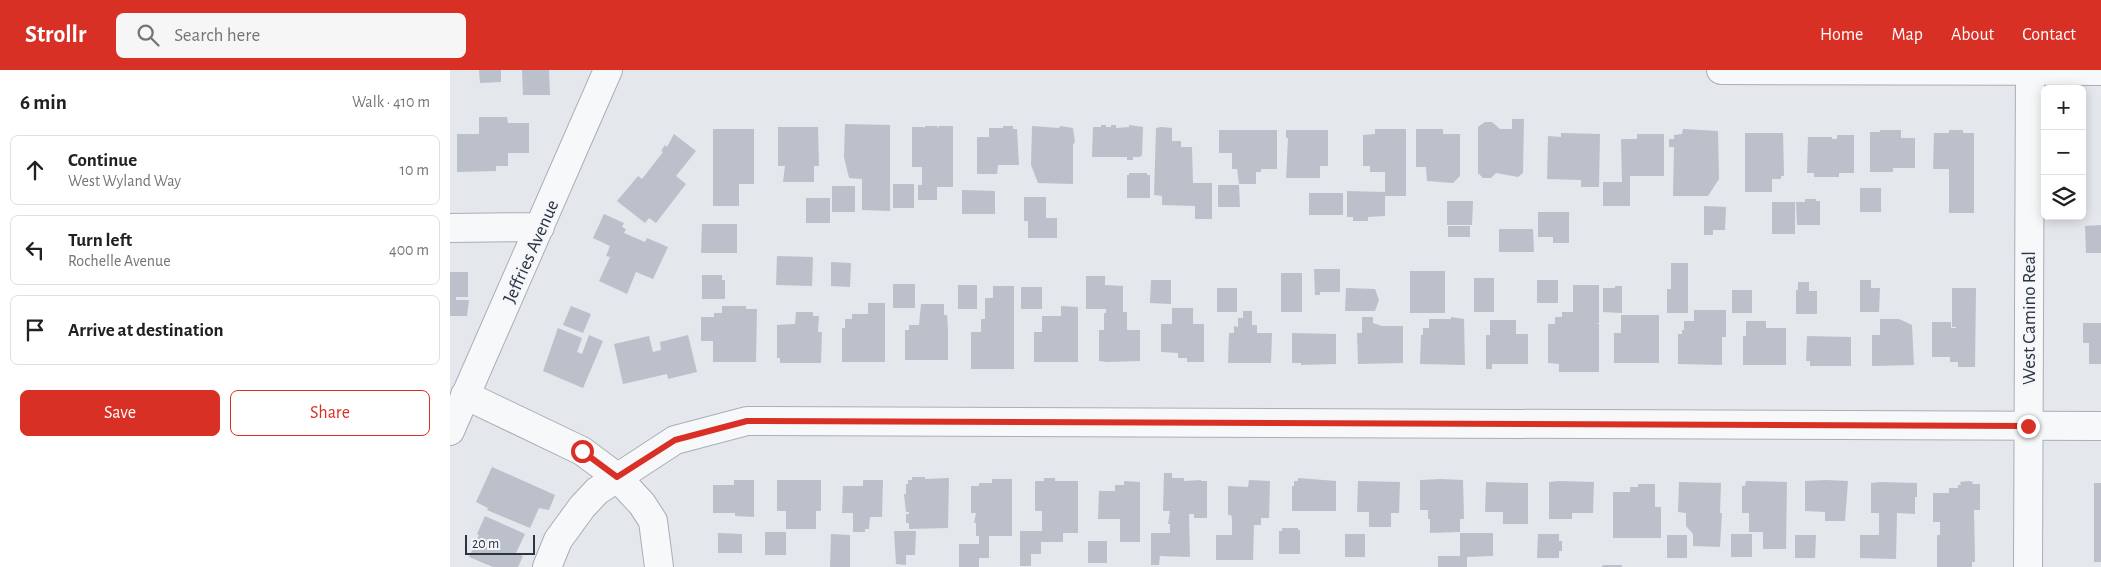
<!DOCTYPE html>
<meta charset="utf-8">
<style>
body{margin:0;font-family:"Alegreya Sans",sans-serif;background:#f6f6f6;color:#202124}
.controls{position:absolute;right:15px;top:15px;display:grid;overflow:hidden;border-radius:8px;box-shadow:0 2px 12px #0003}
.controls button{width:45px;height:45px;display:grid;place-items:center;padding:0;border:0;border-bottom:1px solid #e0e0e0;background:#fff;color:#202124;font:25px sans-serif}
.scale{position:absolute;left:15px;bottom:12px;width:70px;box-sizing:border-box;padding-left:5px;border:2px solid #2b3445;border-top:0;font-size:14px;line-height:18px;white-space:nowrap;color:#2b3445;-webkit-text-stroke:4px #f4f6f9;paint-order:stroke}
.stop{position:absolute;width:15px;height:15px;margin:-11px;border:4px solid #d93025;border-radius:50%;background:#fff}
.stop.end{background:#d93025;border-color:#fff;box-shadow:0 1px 5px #0008}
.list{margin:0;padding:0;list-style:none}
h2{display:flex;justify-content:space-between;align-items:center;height:65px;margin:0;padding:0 20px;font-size:21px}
h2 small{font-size:16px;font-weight:400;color:#757577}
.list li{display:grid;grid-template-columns:32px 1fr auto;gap:15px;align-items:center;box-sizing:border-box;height:70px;margin:0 10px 10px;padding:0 10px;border:1px solid #e0e0e0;border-radius:8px}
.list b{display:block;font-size:19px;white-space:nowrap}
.list p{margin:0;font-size:16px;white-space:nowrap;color:#757577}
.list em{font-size:16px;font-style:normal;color:#757577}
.actions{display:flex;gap:10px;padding:15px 20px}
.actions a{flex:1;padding:11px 0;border:1px solid #d93025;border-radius:8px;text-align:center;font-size:18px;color:#d93025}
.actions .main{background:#d93025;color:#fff}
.icon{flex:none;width:28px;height:28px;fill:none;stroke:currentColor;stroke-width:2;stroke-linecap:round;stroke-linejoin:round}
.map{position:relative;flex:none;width:1651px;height:497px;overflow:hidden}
header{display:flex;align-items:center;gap:30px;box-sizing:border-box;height:70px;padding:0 25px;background:#d93025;color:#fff}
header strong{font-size:24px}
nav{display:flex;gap:28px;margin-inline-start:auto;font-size:18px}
.search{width:350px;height:45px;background:#f6f6f6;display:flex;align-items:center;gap:12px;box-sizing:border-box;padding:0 18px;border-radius:8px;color:#757577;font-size:19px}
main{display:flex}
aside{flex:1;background:#fff}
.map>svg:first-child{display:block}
</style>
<header>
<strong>Strollr</strong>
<div class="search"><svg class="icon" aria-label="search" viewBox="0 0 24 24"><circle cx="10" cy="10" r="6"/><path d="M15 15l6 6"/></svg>Search here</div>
<nav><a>Home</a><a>Map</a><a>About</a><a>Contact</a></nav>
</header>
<main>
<aside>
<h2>6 min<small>Walk · 410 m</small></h2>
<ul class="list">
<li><svg class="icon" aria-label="ahead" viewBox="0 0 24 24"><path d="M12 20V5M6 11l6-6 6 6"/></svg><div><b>Continue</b><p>West Wyland Way</p></div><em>10 m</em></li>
<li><svg class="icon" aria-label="left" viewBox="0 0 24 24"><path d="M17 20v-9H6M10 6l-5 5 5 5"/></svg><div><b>Turn left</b><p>Rochelle Avenue</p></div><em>400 m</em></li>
<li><svg class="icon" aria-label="arrive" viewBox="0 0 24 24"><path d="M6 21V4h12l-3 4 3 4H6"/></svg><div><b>Arrive at destination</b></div></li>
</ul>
<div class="actions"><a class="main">Save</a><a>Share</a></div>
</aside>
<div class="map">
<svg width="1651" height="497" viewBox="0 0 1651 497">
<rect width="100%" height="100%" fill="#e4e7ec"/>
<!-- building -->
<path fill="#bbc0ca" d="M29,0H51V12L30,13Z
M72,0H99L100,25H73Z
M29,47H57L58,53H79V83H58V96H46V101L7,102V64H29Z
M1062,49H1074L1073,103L1068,107L1046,103L1041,108H1033L1028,103V57L1035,52H1042L1050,59H1062Z
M395,54L440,55V141L412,140V109L399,108L394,87Z
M651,55H656V57H661V55H666V58L679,57V55L693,57L692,85L690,87H683V90H677V87H642L643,57H651Z
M475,56H487V58L489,56H503V117H487V130H468V115H472V97H462V57H474L475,59Z
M553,56H563V59H567L569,95H548L547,104H527V67H539V58H553Z
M582,56L609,58L610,56L623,58L625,72L623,75V114L588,113L581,95Z
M328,57H368L369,96H364V112H333L335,96H328Z
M711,57L722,58V71H731V77H742L743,113H762V149H745V136L712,135V126L704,125L706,58Z
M263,59H304V114H289V136H263Z
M925,59H956V126H935V102H920V96H913V65L925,64Z
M966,59H993V64H1010V106L1003,113L977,111L976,97H966Z
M1233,59L1268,61L1269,109L1258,126H1223L1224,77H1219V69H1224V65L1232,64Z
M769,60H827V99H811V102H806V114H789L787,99H782V83H769Z
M836,60H878V96H870V108H836L838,68H836Z
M1430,60H1451V68H1465V98H1443V102H1420V62H1430Z
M1499,60H1513V63H1524V143H1499V99H1483L1484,63H1499Z
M1111,63L1150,64L1149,117H1131V110L1097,109L1098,66L1111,67Z
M1295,63H1333L1334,106H1331V109H1322V122H1295Z
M224,64L246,81L226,106L236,114L206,153L199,148L195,153L167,131L188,106L192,109L213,82L211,81L215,75L217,77Z
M1187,64H1214V106H1180V136H1153V112H1172L1171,69H1187Z
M1387,65H1404V103H1389V107H1364V103H1357L1358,67H1382V69H1387Z
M679,103H697V105H700V128H677V105H679Z
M443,114H464V138H443Z
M768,115H789L790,137H768Z
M382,116H405V142H382Z
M1410,118H1431V142H1410Z
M512,120L545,121V144H512Z
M897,121L935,122V146L918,147V151H903V147H897Z
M859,123H893V145H859Z
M574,127H596V148H607V168H578V151H574Z
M356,128H380V153H356Z
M1355,129H1366V131H1370V155H1347L1346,132H1355Z
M997,131H1023L1022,155H997Z
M1322,132H1345V164H1322Z
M1254,136L1276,137L1275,160H1263V165H1254Z
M1088,142H1119V173H1103V167H1088Z
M154,144L174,153L172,157L176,159L174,163L195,172L197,168L218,177L203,209L186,202L177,224L149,211L160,187L156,186L160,176L143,168Z
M252,154H287V183H251Z
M1651,155V183H1636L1635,156Z
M998,156H1020V167H998Z
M1049,159H1083L1084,182H1049Z
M327,186L363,187L362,216L326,215Z
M381,192L401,193L400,217L381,216Z
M1221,193H1238V243H1217V219H1221Z
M864,199H890V222H870V225H865Z
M960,201H995V243H960Z
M0,202H18V227H6V230H19L17,246H0Z
M831,203H852V242H831Z
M252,205H272V210H275V229H252Z
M636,206H655V215L673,216V242H677V260H690V291L657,292L649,291V260H654V243H656V239H636Z
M1024,208H1044V242H1024Z
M701,210H721V234L700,233Z
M1087,210H1108V233H1087Z
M1410,210H1421V218H1430L1429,242H1410Z
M1348,212H1359V221H1367V244H1346V220H1348Z
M443,214H465V238H443Z
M508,215H527V239H508Z
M1123,215H1149V253H1146L1149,254V302H1109V294L1098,293V254H1105V247H1112V242H1123Z
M543,216H564V299H521V262H531V249H535V228H543Z
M1165,216H1172V243L1153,242V218H1165Z
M571,217H592V239H571Z
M767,218H787V242H767Z
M896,218L925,219L929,230L925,241H895Z
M1502,218H1526L1525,297H1508V292H1500V287H1482V252H1501V258H1506V257H1502Z
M1282,220H1302V243H1282Z
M418,233H435V292H392V258H395V249H402V244H418Z
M471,234H494V245H497L498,259V290H455V260H459V255H469Z
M121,236L141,244L133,263L113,255Z
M272,236H296V239H307L306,292H263V271H251V247H264V243H272Z
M611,236L628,237V292H584V262H592V246H611Z
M722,238H743V254H754V292H737V288H728V283L711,282V254H722Z
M1244,240H1276V267H1272V295L1228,294V264H1232V260H1234V251H1244Z
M793,241H802V255H807V263H822L821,293H778L779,263H784V256L788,257V248H793Z
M346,242H363V246H369L368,262H372L371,293H330V288H327V255L345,254Z
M1171,245H1209V293H1164V263H1171Z
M912,247H923V253L932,256H953V293L908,294L907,263H912Z
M1001,247L1014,249L1015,295L970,294L971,265H973V258H979V249H1001Z
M1430,249H1449L1462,255L1464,295L1422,296V265H1430Z
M1040,250H1066V264H1078V294H1042V299H1036V265H1040Z
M1296,251H1316V258H1336V295H1293V266H1296Z
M1633,253H1651V294H1639V273H1633Z
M108,258L132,268L127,282L132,284L139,265L153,271L133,318L93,301Z
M842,263L886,264V294L851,295V293H842Z
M238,265L247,302L218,309L217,304L173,314L164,274L199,266L203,282L211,280L210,272Z
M1357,266L1401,267V296H1360V291H1356Z
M42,397L105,425L99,440L89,438L80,458L37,440L38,438L26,432Z
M714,403H722V408H734V411L751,410V411H757V448H744V444H739L740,487L710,486L709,495H701V463H720V454H718L720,441H713Z
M462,407H475V409L499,408L498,458L459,459V453H456V444H459V442H456L454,424H456V414H458V410H462Z
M594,408H605V411H628V463H613V472H591V484H581V496H570V461H592V441H585V411H594Z
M848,408L886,411V441H842V416H844V411H848Z
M542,409H562V466H539V488H529V497H509V474H529V466H526V453H524L526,443H521V416H529V413H542Z
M991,409L1013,410L1014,449H1010V462L980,463V449H978V440H970V410Z
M284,410H304V447L285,446V443H263V415H284Z
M327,410H371V441H366V459H336V441H327Z
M413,410H433L432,447H420L419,459H415V462H403V443H392L393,416H413Z
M799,410L820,411L819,448H811V455H804L803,490H766V465H782V448L781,445H778V416L798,417Z
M1376,410L1398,411L1395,451H1375V442L1355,441V411Z
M674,411L690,412V472H670V449H648L649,421H665V415H674Z
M908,411L950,412L949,443H941V457H919V442H907Z
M1109,411L1144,412L1143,443H1122V449H1099V412Z
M1296,411L1337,412L1336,479H1313V462H1299V443H1292V416H1295Z
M1519,411L1523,412L1522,414H1530V440H1524L1525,492H1522V497H1487V465H1490V452H1483V423H1499V418H1508V415H1511L1510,412Z
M1036,412L1078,413V454H1053V442H1035Z
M1229,412L1271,413L1270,443H1272L1270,477L1243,476V464L1236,456V443L1228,442Z
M1431,412L1467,413V427H1465V444L1447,443L1446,489L1410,488V465H1429V443H1421V413Z
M1644,413H1651V492H1644Z
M1188,414H1205V437H1211V468H1163V422H1180V417H1188Z
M35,446L75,464L66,483L73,486L68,497H43L19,487L29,465L27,464Z
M832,458H848V460H850V484H829V461H832Z
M444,461H466L465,485H456V495L446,494Z
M315,462H336V485H315Z
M268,463L292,464V483H268Z
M1010,463H1043V486L1017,487V497H988V486H1010Z
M381,464L400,465V497H380Z
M895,464H915V487H895Z
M1088,464H1109V471H1112V481H1109V488H1087Z
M1281,464H1302V487H1281Z
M1217,465H1237V488H1217Z
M1345,465H1366L1365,488H1345Z
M638,471H657V493H638Z
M1153,495H1172V497H1152Z"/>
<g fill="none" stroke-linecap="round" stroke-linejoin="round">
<defs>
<path id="minor" d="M1271,0L1651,1
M0,158L90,157
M15,325L132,381L167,407L192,434L203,451L209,497
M0,361L158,0
M97,497L108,470L132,437L147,421L225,370L297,351L1651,356"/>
<path id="tertiary" d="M1578,497L1580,0"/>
</defs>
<!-- minor casing -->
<use href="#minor" stroke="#a9aeb7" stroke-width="30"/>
<!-- tertiary casing -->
<use href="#tertiary" stroke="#a9aeb7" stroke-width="30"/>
<!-- minor -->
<use href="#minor" stroke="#f7f8fa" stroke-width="28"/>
<!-- tertiary -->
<use href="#tertiary" stroke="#f7f8fa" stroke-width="28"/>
</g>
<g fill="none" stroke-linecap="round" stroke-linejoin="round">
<!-- route -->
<path stroke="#d93025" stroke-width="6" d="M132,381L167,407L225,370L297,351L1578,356"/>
</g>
<g text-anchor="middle" stroke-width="4.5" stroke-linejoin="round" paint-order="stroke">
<!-- street labels -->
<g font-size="19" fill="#2b3445" stroke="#f4f6f9">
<text transform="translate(80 181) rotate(-66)" y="7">Jeffries Avenue</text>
<text transform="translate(1578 248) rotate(-90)" y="7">West Camino Real</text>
</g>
</g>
</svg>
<div class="controls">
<button>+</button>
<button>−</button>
<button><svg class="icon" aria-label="layers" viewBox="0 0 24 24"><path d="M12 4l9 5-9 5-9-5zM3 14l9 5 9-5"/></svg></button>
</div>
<div class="scale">20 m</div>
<div class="stop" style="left:132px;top:381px"></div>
<div class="stop end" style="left:1578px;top:356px"></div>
</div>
</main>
